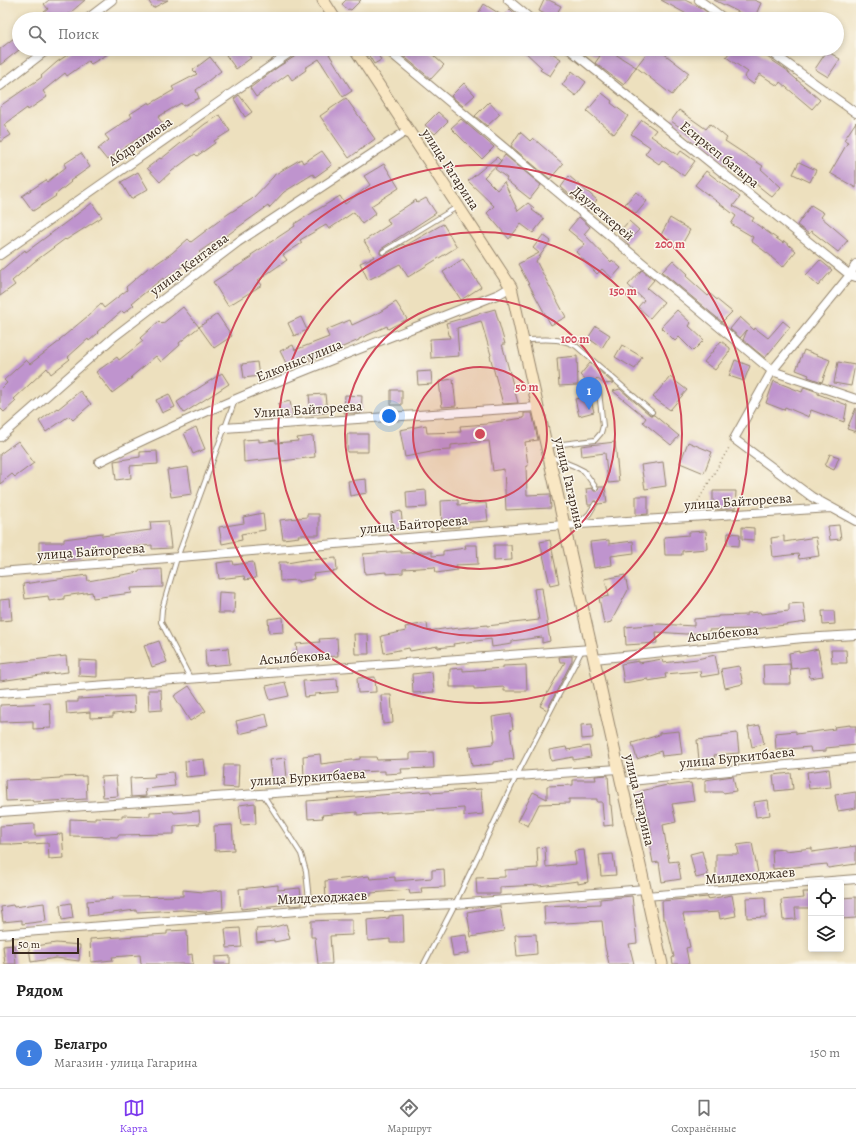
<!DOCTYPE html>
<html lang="ru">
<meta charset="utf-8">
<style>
body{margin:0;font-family:Alegreya,serif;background:#f6f6f6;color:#222}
.controls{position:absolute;right:12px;bottom:12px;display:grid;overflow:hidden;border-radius:4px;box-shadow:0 2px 6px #0003}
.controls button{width:36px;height:36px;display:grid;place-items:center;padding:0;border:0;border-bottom:1px solid #e0e0e0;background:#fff;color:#222;font:20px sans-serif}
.scale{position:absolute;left:12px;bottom:10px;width:67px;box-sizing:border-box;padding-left:4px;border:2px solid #3b2a1e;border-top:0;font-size:11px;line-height:14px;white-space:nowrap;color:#3b2a1e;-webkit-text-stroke:3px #fbf7ec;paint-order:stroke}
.you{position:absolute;left:389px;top:416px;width:14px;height:14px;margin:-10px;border:3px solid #fff;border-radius:50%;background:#1a73e8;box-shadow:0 0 0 6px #1a73e833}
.badge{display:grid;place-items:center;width:26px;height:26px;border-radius:50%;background:#7c3aed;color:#fff;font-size:13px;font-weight:700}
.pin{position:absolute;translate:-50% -33px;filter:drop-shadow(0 1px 2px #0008)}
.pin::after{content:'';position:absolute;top:21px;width:14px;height:12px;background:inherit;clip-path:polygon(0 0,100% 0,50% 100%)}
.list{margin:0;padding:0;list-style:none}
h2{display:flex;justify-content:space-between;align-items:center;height:52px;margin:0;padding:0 16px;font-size:17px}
h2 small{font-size:13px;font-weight:400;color:#767676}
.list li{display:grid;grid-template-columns:26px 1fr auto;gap:12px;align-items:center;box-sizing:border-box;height:72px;padding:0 16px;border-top:1px solid #e0e0e0}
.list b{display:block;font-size:15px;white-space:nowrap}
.list p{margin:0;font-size:13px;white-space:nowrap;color:#767676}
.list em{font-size:13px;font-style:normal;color:#767676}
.icon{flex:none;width:22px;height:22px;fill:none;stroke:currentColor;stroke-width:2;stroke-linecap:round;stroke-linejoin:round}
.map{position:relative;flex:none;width:856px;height:964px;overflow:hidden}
.search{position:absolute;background:#fff;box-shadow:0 2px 6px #0003;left:12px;right:12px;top:12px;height:44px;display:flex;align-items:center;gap:10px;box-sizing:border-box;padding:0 14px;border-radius:22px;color:#767676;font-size:15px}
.sheet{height:124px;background:#fff}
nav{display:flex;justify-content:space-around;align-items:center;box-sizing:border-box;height:56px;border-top:1px solid #e0e0e0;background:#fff;font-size:11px;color:#767676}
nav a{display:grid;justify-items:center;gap:2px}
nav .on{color:#7c3aed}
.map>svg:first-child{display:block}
</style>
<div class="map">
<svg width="856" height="964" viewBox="0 0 856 964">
<rect width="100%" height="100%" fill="#fbf7ec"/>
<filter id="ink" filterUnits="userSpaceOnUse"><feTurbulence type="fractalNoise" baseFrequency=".025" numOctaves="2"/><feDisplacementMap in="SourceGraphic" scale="8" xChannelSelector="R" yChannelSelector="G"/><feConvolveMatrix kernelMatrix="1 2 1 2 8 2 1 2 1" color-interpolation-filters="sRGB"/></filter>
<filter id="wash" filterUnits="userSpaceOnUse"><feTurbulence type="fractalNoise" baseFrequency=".012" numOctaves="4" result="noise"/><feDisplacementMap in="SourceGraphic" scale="16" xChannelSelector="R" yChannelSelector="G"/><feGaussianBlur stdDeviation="0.9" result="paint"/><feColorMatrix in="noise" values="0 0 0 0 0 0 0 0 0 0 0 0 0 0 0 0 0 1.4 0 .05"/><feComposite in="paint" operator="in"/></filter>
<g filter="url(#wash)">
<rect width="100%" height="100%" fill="#ede0be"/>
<g id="blocks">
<!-- building -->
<path fill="#bf94ce" d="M49,0H85L63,19H35L48,9L44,4Z
M148,0H168L153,8Z
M346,0H361L351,10L349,9L347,10L342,4Z
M544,0H549L561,6L554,19L539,11Z
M661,0H685L703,9L716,19H691L692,17Z
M714,0H754L761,3L754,19H753Z
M484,4L503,16L510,9L521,19H475Z
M19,34V50L0,65V49Z
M76,49H116L91,64L88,61L67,76L65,73L43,91L47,97L28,110L27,108L4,125L11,135L0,142V106L42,77L41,76L57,62Z
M235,49H244L251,58L236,69L226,55Z
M300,49H336L329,54L352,91L343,97L319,59L305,68L306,70L292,80L288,74L256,97L250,88L278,67L302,52Z
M365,49H375L381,60L374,64Z
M395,49H426L444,65L431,79Z
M522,49H545L551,54L552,53L561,59L550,76L540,70L542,68Z
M584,49H607L636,67L624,85L595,63L600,56Z
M650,49H658L689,73L672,95L636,67Z
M732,49H755L788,71V72L820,100L812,109L780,82L778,86L760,74L753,84L744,77L748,72L726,57Z
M827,51L840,59L828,77L815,69Z
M210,57L221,71L196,90L199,98L183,106L181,103L158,117L163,124L144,136L143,135L107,160L98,149L109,140L105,135L132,117L130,114L149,102L150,104L174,90L172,87L197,74L193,70Z
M572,71L586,82L576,96L562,85Z
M464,83L475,95L463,106L451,96Z
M602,93L612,101L611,103L628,116L614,134L587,111Z
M239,95L252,112L245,117L234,99Z
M346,98L375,139L349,158L320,116Z
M489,102L500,114L487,126L475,116Z
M679,110L706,129L710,124L727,138L725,141L763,166L761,169L781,187L772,197L756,184L712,154L696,141L697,139L671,121Z
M438,112L448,121L435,134L425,125Z
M220,115L230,131L214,141L215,143L197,156L195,154L172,171L160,182L147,168L160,158L161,159L205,124Z
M461,119L494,147L482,159L451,128Z
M642,120L656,130L651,136L678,155L681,151L695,161L684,176L662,160L659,164L645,154L650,147L631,134Z
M856,122V188L830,173L848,142L844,140Z
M520,132L530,141L533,138L563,164L550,179L511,146Z
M322,151L332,165L315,177L313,174L284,192L269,208L268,206L219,241L218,239L199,252L201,254L189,264L188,262L164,280L163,278L132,303L134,305L124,313L122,311L97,332L98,333L89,341L88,339L68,357L70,359L51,374L47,368L14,399L16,401L4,412L0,408V390L7,383L4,380L26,360L30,364L60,341L59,340L88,316L101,304L104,308L127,290L126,287L149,267L150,268L172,253L188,239L191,242L228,214L252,199L274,176V175L301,159L303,163Z
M81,153L90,167L70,181L71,182L55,195L56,196L33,211L22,196L46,180L47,182L66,167L64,164Z
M505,155L541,185L530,199L506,180L507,178L495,169Z
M497,157L501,161L484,177L497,190L504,182L518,211L528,203L534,208L532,210L544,219L533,233L521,224L509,239L487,213L494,206L468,181Z
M799,162L816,170L810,182L793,174Z
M384,164L399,188L371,206L376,213L362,224L354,212L329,229L326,225L300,240L302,243L283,255L287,260L258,280L262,285L228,306L213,282L252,257L251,255L295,226L294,224L340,196L345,204L370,185L364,176Z
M706,171L740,197L733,206L754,218L752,221L783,243L784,241L796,251L783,267L771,257V256L751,241L753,237L731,224L736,216L695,185Z
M138,172L148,189L131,199L121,182Z
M569,176L597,200L588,211L561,187Z
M636,192L647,201L636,214L625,204Z
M426,198L436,213L381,249L380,252V254L385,255L403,244L405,246L443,224L457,247L408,277L400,264L368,280L360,263L374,257L364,241L390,224L387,219L416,200L417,203Z
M92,203L102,217L66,240L65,239L34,262L12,281L15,285L0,296V271L25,250L26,252Z
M811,205L824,213L821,217L848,240L838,252L811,231L809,234L797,225Z
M579,217L590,227L584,234L611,262L612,260L621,268L612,278L602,269L597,274L576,252L585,244L568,230Z
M670,218L690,230L681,246L661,235Z
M629,221L639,230L627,242L618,233Z
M543,235L551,241L536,261L566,317L551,325L518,264L539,253L533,248Z
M463,259L481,287L461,300L443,272Z
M673,260L688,274L686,276L708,296L710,294L732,312L722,322L662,272Z
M820,260L832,270L818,286L806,275Z
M642,270L654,280L647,288L664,302L650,318L638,307L644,300L628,285Z
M396,302L407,319L388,329L387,326L359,339V340L310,361L308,355L287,365L280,351L293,345L295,350L329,337L326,330L350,320L352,325L378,313Z
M183,307L199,327L179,343L180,345L161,362L156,356L131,377L132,378L112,393L96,372L117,357L119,360L143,341L140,338L159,321L162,324Z
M495,309L505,344H502L518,403L503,404L490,356L491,355L481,321L457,328L459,356L431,358L430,339L450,338L446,323Z
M677,310L691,323L689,326L704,340L693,351L679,337L675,341L661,327Z
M217,314L232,336L214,348L199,327Z
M301,317L307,330L294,336L288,323Z
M740,317L754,330L755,328L768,338L783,321L790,327L765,358L743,340L747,330L740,338L730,329Z
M596,326L610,335L602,348L588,338Z
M721,341L730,348V351L715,370L704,362Z
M622,345L642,357L635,369L615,357Z
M804,350L830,360L822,382L808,377L809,375L796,370Z
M577,356L578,385L559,386L557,358Z
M735,360L750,366L744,381L729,376Z
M257,362L259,376L244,378L242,364Z
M838,362L855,365L851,386L834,383Z
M590,363L613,383L604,384L597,378L591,385L580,375Z
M431,371L432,384L418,385L417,372Z
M222,373L229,384L184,413L177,402Z
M670,377L687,390L670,410L653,397Z
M453,379L456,406L442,407L439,381Z
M774,381L802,392L804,387L818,392V394L847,405L844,422L811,410L809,417L785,407L784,410L766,403Z
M620,389L650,415H654L679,436L671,445L643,422L646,418L613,391Z
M391,390H402V405H391Z
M80,391L91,404L73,420L69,416L46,432L39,421L57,408L58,409Z
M169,394L175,407L162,413L156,400Z
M325,394L327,413L311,414L309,395Z
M345,395L362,396L361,413H344Z
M590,396L594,412L579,416L575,399Z
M290,401L293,416L282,418L278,404Z
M856,408V432L847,429Z
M524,413H532L538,440L525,442L528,466L526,467L527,495L550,494L551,508L506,510L504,469L493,471L489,441L451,445V450L431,451V452L405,457L400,430L426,425L427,433L461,432L460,426L487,424V423L524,418Z
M196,427L205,449L193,454L184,433Z
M347,434H368V452H347Z
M313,436L315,457L282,461L281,458L244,462L243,440L259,439V442L276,440V443L298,441L297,438Z
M18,441L34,463L15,477L12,474L0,484V454Z
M615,442L619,482L608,483L605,453L582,456L581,446Z
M688,442L712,452L704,473L680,463Z
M157,451L158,464L130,466L131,478L116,480L114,461L140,457V452Z
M830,454L839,457L834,470L825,466Z
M663,462L666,486L645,489L641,465Z
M188,467L192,494L171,497L167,470Z
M366,479L367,493L350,496L348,481Z
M599,487H605L607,503L598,504L597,501H595L591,505H588L586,489L592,488L594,491H597Z
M426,490L427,507L407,508L406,492Z
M713,491H736L735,509H713Z
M636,496H648V514L636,515Z
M458,500V505L486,503L488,521L459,523V527L442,528L441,501Z
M401,511L403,528L393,529L391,513Z
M263,513L265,530L241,534L242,540L222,544L219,527L244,523L243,517Z
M307,514H319V535H298L299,537L283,539L280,520L307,517Z
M168,521L171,548L152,549V545L80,553L81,558L66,560V559H39V542H64V539L87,536V535L102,533V536L151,530L150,522Z
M839,525L841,539L830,540L828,526Z
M742,527L754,528V540L742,539Z
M706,531L707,549L682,551V555H665L664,537L689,535V532Z
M728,533L740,534L739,546L727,545Z
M784,536V542L816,537L819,556L799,559L798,554L773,557L771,538Z
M550,540L559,583L550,585L540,542Z
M609,540V544L633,541L634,553L611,556L612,565L594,568L590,542Z
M465,545H477L478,564L456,565L457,570L436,573L435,567L403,569V573L386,574V572L365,574L363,554L401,551V553L428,552H432V556L443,555V551L466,548Z
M494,545H511L512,560L494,561Z
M336,558L337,571L313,574L314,579L298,582V580L280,581L279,562H287V563L310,559V560Z
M233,561L234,565L253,562L256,578L245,580L244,576L219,579L217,563Z
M162,569L163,587L131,588L132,593L93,598L92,592L64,596V599L49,601L48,596L25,599L23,584L87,575L88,581L139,572V570Z
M625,575L628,590L611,622L604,624L599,598L609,596L605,579Z
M542,588L550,641L542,643V637L512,641V644L492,647L491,639L453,644L454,646L438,648V646L410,651L409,648L384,653L381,636L406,631L405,627L427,623L428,631L451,628V629L487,625V626L539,620L534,589Z
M219,592L235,593L234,613H218Z
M10,599L12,620L0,621V600Z
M803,603L806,622L749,630L748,629L709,630V632L686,634L656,632L657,643L626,645L625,627L659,624L694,626V619L718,617V616L747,615V613L760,612L761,614L789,611V604Z
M822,611H834L835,624L823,625Z
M283,617L284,632L269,633L268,619Z
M354,634H368L369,654H355Z
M337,638L338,656L298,659L296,644L320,642L319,639Z
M159,641L167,662L152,667L144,646Z
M228,648L230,664L206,666L205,650Z
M818,649L823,676L810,678L808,667L791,669L789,653L799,651V653Z
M831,650H846L847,663H832Z
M715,655L719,674L701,677L700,671L665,674L666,678L648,681V679L624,683L621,664L639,661V663L662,659L663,663L697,659Z
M66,656L68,672L41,675L0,681V664Z
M572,656V661L547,710L540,706L565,662H560L559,657Z
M79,660L97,661V677L79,676Z
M790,664L791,684H764L763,665Z
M526,665L527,691H504V687L474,689V687H450V669L463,668V671L503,668V666Z
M739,666L743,684L725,688L721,669Z
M432,672L434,692L413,693L412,674Z
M375,677L376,692L358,693L357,678Z
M337,679L338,692L315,694V696L305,697L303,681Z
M285,682L289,696L270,700L266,686Z
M189,686L206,711L190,721L174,696Z
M148,690H161L162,710L149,711Z
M381,695H391L393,723L383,724Z
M134,696L135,712L113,714V717L90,718V712L67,714L66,702H78V699Z
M50,703L51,728L33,729V721L0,722V705Z
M266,714L269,727L239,734L236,721Z
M511,714L513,729L510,730L514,759L493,762V764L472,766L469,747L493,744V741H495L492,717Z
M592,724L593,738L582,739L581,725Z
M760,725L764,744L752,747L748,727Z
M850,725V726H856V745L826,748V751L811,752L810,747L776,750L775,733L796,731V734L835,729L834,727Z
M679,731L682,754L662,756L661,751L637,759L632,743L659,735V733Z
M737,733L739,753L714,755L715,758L699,760L697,740L722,737V735Z
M589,746L591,757L573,760V757L551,761L549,750L566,747L567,750Z
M433,752L434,768L401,769L402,773L385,774V771L351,772V776L333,778L332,774L304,777L303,756L320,754L321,764L360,759V757H376L377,760L410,759V753Z
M285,758L287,778L272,780L269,760Z
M204,759L206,775L186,777L185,761Z
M224,765H239L238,788L223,787Z
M829,769L831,787L809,789L807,772Z
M173,772L175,786L145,789L146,796L131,797L130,778L155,777L154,774Z
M791,773L793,789L775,791L773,775Z
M608,775L610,805H611L613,825L604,826L602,802H597V799H569V803L539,804L528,826L518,821L533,792L547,799V786L573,785V780H596L595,776Z
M86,776L87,799L33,802L32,800L6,801L5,780L29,779V780L60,778V777Z
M116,776L118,796L103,797L101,777Z
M733,776L736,791L723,793V792H705V780Z
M691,783L694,801L672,804L676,822L663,825L669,862L678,861L681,879L662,882L659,862L653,863L648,836L652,835L641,791L667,785L668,786Z
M481,789L483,814L464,816V808L357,815V812L322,815L323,818L308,819L307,801L430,791L431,793Z
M856,792V808L838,811L835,795Z
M768,800L770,815L756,817L754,802Z
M255,803L256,824L241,825L239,805Z
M173,811L174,813L199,811L200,824L174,826V834L118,835V837L70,836V819L95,820V817L122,818V815L150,816V812Z
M35,824V836L62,834L64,858L49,859L48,843L12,845V844H0V826Z
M232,825L234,850L215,851L214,826Z
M752,843L758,873L735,878H716V854H739L737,845Z
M856,846V864L828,868L827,864L773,869L772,850L785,849V851L812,848V852Z
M545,847L546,867L576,864L574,851L584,850L588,882L578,884V881L539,886V885L500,887V894H477L476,878L505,877V870L538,868L537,848Z
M702,851L708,875L696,878L690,854Z
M613,854L616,875L601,876L599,855Z
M444,869L445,887L421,888L422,893L410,894L409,890L371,893V896L326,900L325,881L369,876L370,879L395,877V881L432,878V870Z
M278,885V890L300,888L302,905L290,906V904L241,909L239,889Z
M183,890L203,892L222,890L223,910L205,912L182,910L136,912V910L88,916L87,901L112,899V897L123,896V897L183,896Z
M803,892H811V908H795L796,919L783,920L781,900L804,898Z
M732,895L736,916L720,919L719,912L683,914L690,947L686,948L689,964H673L672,958L674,957L665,919H663L662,901L708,897V899Z
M632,896L637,943L629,944L634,964H609L605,947L602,921L545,924L544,906L600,904V899Z
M765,897L766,917L747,918L746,898Z
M856,897V918L841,919V898Z
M44,903L46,921L22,924V920L3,922L1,907L13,905L14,907Z
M71,903L73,918L62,920L60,905Z
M500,906L504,931L471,937L467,912Z
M403,915L404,943H390V939L368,941L367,920L389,918V916Z
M333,920H352V935L330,936L332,964H318L315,937H311V921Z
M286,924L290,939L274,942V940L257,942L256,929L271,928Z
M240,928L242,947L227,948L225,929Z
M187,930L188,955L192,954L193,964H141L140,955L112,957L113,960L91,962L90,939L167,934V931Z
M536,934L537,954L517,956L515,935Z
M466,935L469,953L453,956L450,937Z
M56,943L80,945L79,961L56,958L31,962L29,947Z
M14,945L16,964H5L3,946Z
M230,956V964H215V957Z"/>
</g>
</g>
<g filter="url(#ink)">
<use href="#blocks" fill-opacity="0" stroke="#94856e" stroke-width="1"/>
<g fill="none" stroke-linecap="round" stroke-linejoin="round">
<defs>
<path id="service" d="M383,252L457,207
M525,340C543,340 560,337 576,346L652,412
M546,446L595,440L601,433L603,426L599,392
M552,457L574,466L584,471L596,488
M580,522L589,514L595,504
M190,678L161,622L162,609L177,558L235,400
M262,793L301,854L306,871L310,910
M424,964L455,904L516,777L582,650"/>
<path id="minor" d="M508,0L531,19
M699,0L725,19
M87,19L112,0
M386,49L772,371L856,399
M569,49L850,275L856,277
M767,49L856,113
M0,86L48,49
M0,255L295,49
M856,264L850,275L772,371L734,439L812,497L856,521
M224,428L537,407
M0,437L115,336L238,242L408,130
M99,462C227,397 365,348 499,294L511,287
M0,572L564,525L831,508
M594,659L803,638L856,635
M0,693L591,649
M621,782L856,758
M0,812L618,769
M646,896L856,879
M0,934L310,910L455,904L645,889"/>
<path id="secondary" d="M323,0L335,19
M355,49L511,287L662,964"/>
</defs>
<!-- service casing -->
<use href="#service" stroke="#94856e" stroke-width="6"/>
<!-- minor casing -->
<use href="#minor" stroke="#94856e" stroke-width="10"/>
<!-- secondary casing -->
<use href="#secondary" stroke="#94856e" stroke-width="13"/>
<!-- path -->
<path stroke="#94856e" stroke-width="1.5" stroke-dasharray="1 3" stroke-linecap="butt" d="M694,508L730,446"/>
<!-- service -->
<use href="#service" stroke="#fff" stroke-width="4"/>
<!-- minor -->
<use href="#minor" stroke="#fff" stroke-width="8"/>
<!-- secondary -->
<use href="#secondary" stroke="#f9e7c3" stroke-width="11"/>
</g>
</g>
<!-- distance rings -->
<circle cx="480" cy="434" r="67" fill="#d1495b" fill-opacity=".12"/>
<g fill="none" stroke="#d1495b" stroke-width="2">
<circle cx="480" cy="434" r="67"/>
<circle cx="480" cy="434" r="135"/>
<circle cx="480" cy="434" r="202"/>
<circle cx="480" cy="434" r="269"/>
</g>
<g text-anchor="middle" stroke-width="3" stroke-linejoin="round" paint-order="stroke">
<!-- street labels -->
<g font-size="14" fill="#3b2a1e" stroke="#fbf7ec">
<text transform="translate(140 141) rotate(-35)" y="5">Абдраимова</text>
<text transform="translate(720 154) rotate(39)" y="5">Есиркеп батыра</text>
<text transform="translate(451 169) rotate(57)" y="5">улица Гагарина</text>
<text transform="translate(603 213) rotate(40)" y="5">Даулеткерей</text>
<text transform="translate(189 264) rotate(-37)" y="5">улица Кентаева</text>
<text transform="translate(299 360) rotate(-22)" y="5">Елконыс улица</text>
<text transform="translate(308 409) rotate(-4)" y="5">Улица Байтореева</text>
<text transform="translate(570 483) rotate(77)" y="5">улица Гагарина</text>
<text transform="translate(738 501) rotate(-4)" y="5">улица Байтореева</text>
<text transform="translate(414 524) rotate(-5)" y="5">улица Байтореева</text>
<text transform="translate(91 551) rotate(-4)" y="5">улица Байтореева</text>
<text transform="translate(723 633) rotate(-6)" y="5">Асылбекова</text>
<text transform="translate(295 657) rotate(-4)" y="5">Асылбекова</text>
<text transform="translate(737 757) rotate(-6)" y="5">улица Буркитбаева</text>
<text transform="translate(308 777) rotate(-4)" y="5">улица Буркитбаева</text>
<text transform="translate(640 800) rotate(77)" y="5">улица Гагарина</text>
<text transform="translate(750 875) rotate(-5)" y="5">Милдеходжаев</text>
<text transform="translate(322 897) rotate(-3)" y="5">Милдеходжаев</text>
</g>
</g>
<circle cx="480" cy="434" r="6" fill="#d1495b" stroke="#fbf7ec" stroke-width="2"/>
<g font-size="12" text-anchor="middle" font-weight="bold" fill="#d1495b" stroke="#fbf7ec" stroke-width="3" stroke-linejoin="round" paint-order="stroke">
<text x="670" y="248">200 m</text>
<text x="623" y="295">150 m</text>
<text x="575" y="343">100 m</text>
<text x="527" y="391">50 m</text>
</g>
</svg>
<div class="controls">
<button><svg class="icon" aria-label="locate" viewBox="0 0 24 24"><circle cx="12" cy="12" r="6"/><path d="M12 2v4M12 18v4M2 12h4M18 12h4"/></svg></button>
<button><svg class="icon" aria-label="layers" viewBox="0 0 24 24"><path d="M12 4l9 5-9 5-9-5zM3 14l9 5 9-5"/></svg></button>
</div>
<div class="scale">50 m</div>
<div class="you"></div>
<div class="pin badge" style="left:589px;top:410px;background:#3f7fe0">1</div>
<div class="search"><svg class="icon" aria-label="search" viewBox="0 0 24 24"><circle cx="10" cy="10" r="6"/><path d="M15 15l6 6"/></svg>Поиск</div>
</div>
<section class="sheet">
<h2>Рядом<small></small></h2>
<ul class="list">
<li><span class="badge" style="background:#3f7fe0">1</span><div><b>Белагро</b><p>Магазин · улица Гагарина</p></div><em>150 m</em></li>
</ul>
</section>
<nav>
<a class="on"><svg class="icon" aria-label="map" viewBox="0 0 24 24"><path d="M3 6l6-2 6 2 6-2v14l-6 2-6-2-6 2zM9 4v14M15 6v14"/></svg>Карта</a>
<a><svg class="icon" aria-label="directions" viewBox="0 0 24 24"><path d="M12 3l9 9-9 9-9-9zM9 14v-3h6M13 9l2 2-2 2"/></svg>Маршрут</a>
<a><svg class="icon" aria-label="saved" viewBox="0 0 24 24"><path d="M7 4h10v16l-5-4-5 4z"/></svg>Сохранённые</a>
</nav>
